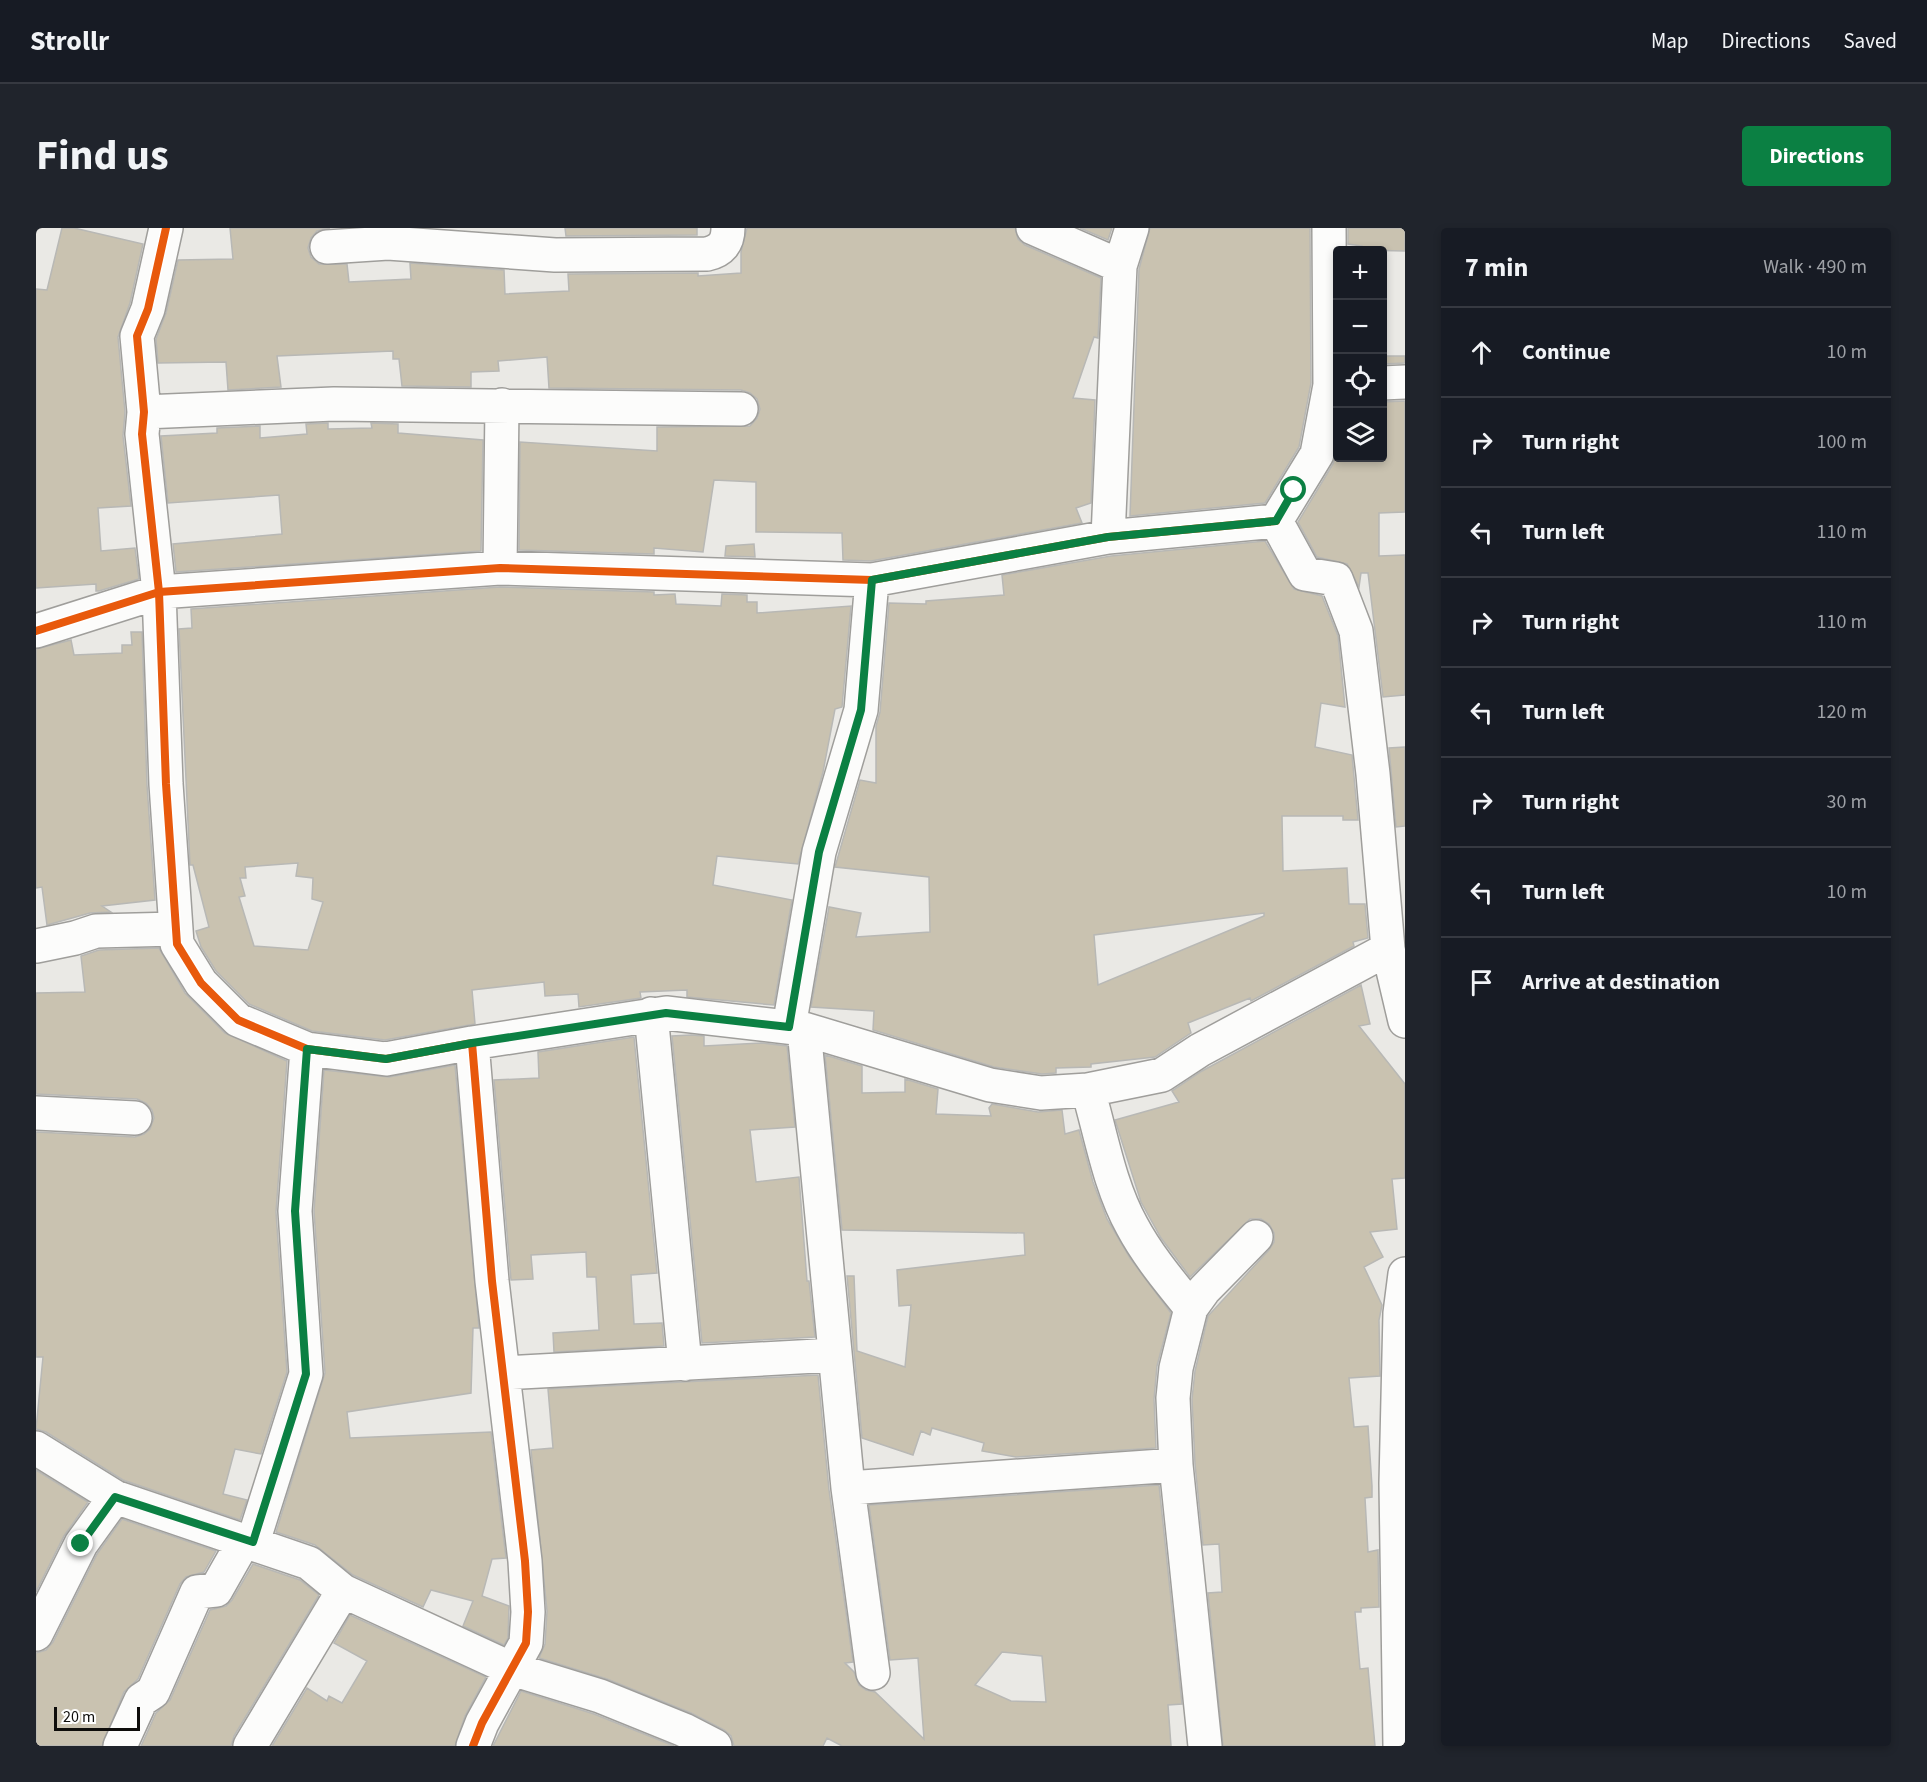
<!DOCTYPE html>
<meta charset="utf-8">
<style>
body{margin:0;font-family:"Source Sans 3",sans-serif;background:#20242c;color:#f1f3f6}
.controls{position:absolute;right:18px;top:18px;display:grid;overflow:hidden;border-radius:6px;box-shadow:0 3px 9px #0003}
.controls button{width:54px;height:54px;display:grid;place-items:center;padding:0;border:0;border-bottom:2px solid #363941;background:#171b24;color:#f1f3f6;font:30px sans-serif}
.scale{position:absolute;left:18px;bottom:15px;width:86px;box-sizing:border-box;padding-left:6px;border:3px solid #0e0d0b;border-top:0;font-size:16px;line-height:21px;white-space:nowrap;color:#0e0d0b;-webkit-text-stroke:4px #fff;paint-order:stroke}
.stop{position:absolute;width:18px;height:18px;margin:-14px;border:4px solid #0b8043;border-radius:50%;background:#fff}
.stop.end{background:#0b8043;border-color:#fff;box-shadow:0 2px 6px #0008}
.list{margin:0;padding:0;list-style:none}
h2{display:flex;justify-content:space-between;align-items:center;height:78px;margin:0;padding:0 24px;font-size:26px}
h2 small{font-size:20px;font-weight:400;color:#9ea1a6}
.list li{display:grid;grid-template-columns:39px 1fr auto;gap:18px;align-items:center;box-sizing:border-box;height:90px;padding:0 24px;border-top:2px solid #363941}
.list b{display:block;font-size:22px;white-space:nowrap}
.list em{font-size:20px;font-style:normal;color:#9ea1a6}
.icon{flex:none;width:33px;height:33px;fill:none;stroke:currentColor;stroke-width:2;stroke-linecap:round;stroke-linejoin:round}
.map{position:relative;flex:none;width:1369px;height:1518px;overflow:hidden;border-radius:6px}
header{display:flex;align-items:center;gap:36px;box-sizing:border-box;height:84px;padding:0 30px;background:#171b24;border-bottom:2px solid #363941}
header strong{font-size:28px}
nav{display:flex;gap:33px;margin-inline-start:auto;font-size:21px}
.intro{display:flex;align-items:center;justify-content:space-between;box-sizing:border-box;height:144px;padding:0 36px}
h1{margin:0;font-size:42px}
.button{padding:15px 27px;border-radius:6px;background:#0b8043;color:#fff;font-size:21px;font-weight:700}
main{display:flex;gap:36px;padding:0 36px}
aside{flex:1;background:#171b24;border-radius:6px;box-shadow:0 3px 9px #0003}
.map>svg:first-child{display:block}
</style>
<header>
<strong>Strollr</strong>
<nav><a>Map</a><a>Directions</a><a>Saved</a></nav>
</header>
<div class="intro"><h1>Find us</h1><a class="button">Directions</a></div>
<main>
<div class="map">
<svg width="1369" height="1518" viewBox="0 0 1369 1518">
<rect width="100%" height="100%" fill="#eae9e5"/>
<!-- building -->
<path fill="#c9c2b0" stroke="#b8b8b5" stroke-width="1.5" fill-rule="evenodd" d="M26,0H38L107,16L94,75L82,109L89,184L87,208L95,278L62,280L65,323L99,320L103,351L63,363H60V356L0,360V61L11,62Z
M194,0H294L281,3L275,10L272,20L275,29L283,36H311L313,54L375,51L374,35L468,42L469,66L533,63L532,46L662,45V48L705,45V24L711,0H979L982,11L989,17L1065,50L1062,110L1058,109L1037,170L1059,172L1055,275L1040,280L1046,295L835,333L807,332L806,305L720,304V254L678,252L667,324L618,320V326L483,322L484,214L621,223V199L714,198L721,190L724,181L721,171L714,165L705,162L513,160L511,129L462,133L463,143L435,144V159L366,158L363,131H357V123L241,128L245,159L192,162L190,134L122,135L120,111L130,85L142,32L197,31Z
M529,0H661V7L530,8Z
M1044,0H1076L1072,12Z
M1114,0H1274L1275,155L1263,219L1229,275L1094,288L1103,41Z
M1312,0H1369V23L1325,22L1326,18L1312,16Z
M1347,128H1369V135L1347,136Z
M1369,173V284L1343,285V328L1369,327V467L1347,469L1332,345H1325L1323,359L1311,336L1281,329L1262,294L1297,236L1300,226L1302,230H1347V174Z
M292,195V201L336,200L335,195L362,196V205L447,212L445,323L140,344L137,316L246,306L243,267L132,275L125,208L181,205V200L224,198V210L271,206L270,196Z
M1229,313L1258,361L1286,368L1302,408L1309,479L1285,475L1279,519L1316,527L1322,592H1307V588H1246L1247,643L1311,640L1313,676H1329L1332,710L1317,714L1318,718L1215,773L1214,770L1152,795L1155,805L1119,829L1055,836V839L1020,840V845L1006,846L958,839L837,802L838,783L775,779L793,679L825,685L820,709L894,704L893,649L799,639L824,552L840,555V498L844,484L853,375L890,376V373L968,367L966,347L1075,328ZM1228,685V688L1062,757L1058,707Z
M718,316L719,329L689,328L690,318Z
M464,359L618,364V367L639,366L640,376L685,378L686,366L711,367V374H721V385L815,378L806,479L799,481L787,544L762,636L681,628L677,657L756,672L738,777L651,769V762L604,764L605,770L543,779L542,766L509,768L508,754L436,762L439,796L349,812L276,803L213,776L180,743L165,719L160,703L173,699L157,637H154L143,401L156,400L155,381ZM262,635L260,648L277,650L276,671L287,674L272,722L218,718L203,669L209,668L204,650H210L209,639Z
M95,404H106L111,557L119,672L66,678L75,684L54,685L11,697L6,659L0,660V421L35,412L38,427L86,425V417H96Z
M1369,519V598L1360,599L1353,520Z
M123,720L149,765L189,805L251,833L240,984L251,1144L225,1226L199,1221L187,1266L211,1272L204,1292L87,1252L10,1204L0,1201L7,1129H0V904L99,909L108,906L114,901L118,890L116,882L110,875L101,871L0,866V765L49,764L45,728L63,722Z
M1325,757L1334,796L1323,798L1369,856V950L1356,951L1361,1001L1334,1004L1347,1029L1328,1039L1346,1077L1343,1092L1344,1148L1313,1150L1318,1199L1332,1198L1336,1258V1269L1329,1270L1332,1324L1342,1322L1343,1379L1325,1380V1384H1319L1324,1441L1332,1440L1339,1518H1187L1172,1365L1186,1364L1183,1316L1167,1317L1159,1236L1156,1171L1159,1143L1172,1088L1233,1022L1238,1014V1005L1233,996L1225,991H1214L1154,1049L1125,1010L1105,974L1079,892L1143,874L1136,863L1166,843Z
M655,807L668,808V818L725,815L751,818L759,899L714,902L720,954L763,949L771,1053H773L779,1109L666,1115L636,808Z
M598,809L621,1045L595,1047L598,1096L626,1095L628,1118L518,1124L517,1105L563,1102L560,1049H551L550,1024L495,1027L497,1051L475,1052L458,852L503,850L502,824Z
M789,827L826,838V865L869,864V851L902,861L900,886L955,888L953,880L956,876L1002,884L1026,882L1029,906L1043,902L1057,954L1071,991L1094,1030L1135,1085L1121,1138L1118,1171L1120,1220L980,1229L946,1223L948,1215L896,1200L894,1207L885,1203L877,1227L826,1210L811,1048H818L821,1123L869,1139L875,1077L863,1078L861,1042L989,1027L988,1005L806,1002Z
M419,837L443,1100H437L435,1165L311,1184L314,1210L455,1204L470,1330L456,1331L446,1368L473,1378L472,1410L468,1417L427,1398L437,1373L395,1362L387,1379L317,1347L279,1317L240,1304L289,1145L278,983L288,842L353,849Z
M782,1147L793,1262L817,1434L809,1435L818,1444L823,1457L830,1462L839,1464L888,1511L882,1430L854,1432L833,1277L1123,1257L1146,1476L1132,1477L1135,1518H806L791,1510L787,1518H698L695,1508L688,1502L655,1485L571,1451L503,1430L509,1416L511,1383L495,1222L517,1220L512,1161ZM966,1424L1006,1428L1010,1474L975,1473L939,1457Z
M0,1242L52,1274L28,1308L0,1364Z
M86,1291L180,1323L168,1344L150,1349L144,1356L102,1451L88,1464L66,1518H0V1425L10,1422L17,1414L61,1326Z
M217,1336L264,1352L283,1367L198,1508L195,1518H105L120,1485L134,1472L174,1382L190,1378L196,1372Z
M314,1387L450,1449L429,1488L419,1518H236L271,1460L291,1473L293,1468L306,1475L331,1433L298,1415Z
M485,1463L558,1486L638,1518H457Z"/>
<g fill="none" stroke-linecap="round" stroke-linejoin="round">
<defs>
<path id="street" d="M130,0L112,81L101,108L108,184L106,206L123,364L130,556L141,716L165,755L202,792L271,821L350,831L436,815L456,1053L489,1333L492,1384L490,1415L446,1495L437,1518
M997,0L1084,38
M291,19L352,15L519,27L671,26C685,23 692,15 692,0
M1346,155L1369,154
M108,184L298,176L705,181
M1240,293L1269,346L1300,351L1320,403L1337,546L1352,721L1369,793
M1240,293L1281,226L1294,157L1293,0
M1072,309L1084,38L1096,0
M464,340L466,177
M0,403L123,364L464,340L836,352L1072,309L1240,293
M0,718L39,710L60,703L140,701
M615,786L649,1136
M753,799L783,624L825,482L836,352
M768,801L812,1260L837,1445
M436,815L630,785L768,801L954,857L1005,865L1052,862L1126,847L1164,822L1352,721
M1052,862C1065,906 1073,957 1096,998C1112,1028 1134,1054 1155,1080
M0,885L99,890
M468,1145L799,1127
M0,1220L79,1269L273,1335L307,1363L476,1441L564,1468L648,1502L679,1518
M812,1260L1140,1237
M217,1314L270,1146L259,983L271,821
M0,1406L45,1316L79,1269
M84,1518L105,1472L117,1464L161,1364L180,1362L209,1311
M214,1518L307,1363
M1169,1518L1140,1237L1137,1170L1140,1140L1155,1080L1168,1062L1220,1009
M1364,1518L1360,1255L1364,1085L1369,1046"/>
</defs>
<!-- street casing -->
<use href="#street" stroke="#9f9e9b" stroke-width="36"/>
<!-- street -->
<use href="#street" stroke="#fcfcfb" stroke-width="33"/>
<defs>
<path id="cycleway" d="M130,0L112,81L101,108L108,184L106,206L123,364L130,556L141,716L165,755L202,792L271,821L350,831L436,815L456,1053L489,1333L492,1384L490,1415L446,1495L437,1518
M0,403L123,364L464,340L836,352L1072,309L1240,293"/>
</defs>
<!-- cycleway casing -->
<use href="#cycleway" stroke="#fff" stroke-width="11"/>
<!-- cycleway -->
<use href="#cycleway" stroke="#e8590c" stroke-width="8"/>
</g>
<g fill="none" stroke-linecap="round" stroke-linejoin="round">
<!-- route -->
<path stroke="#0b8043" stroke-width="8" d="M45,1316L79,1269L217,1314L270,1146L259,983L271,821L350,831L436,815L630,785L753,799L783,624L825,482L836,352L1072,309L1240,293L1258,262"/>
</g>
</svg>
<div class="controls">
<button>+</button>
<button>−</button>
<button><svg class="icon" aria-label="locate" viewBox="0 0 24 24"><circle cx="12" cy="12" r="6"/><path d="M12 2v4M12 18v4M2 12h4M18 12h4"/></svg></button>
<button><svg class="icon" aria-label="layers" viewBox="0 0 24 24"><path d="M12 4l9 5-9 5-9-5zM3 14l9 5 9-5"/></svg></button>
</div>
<div class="scale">20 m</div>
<div class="stop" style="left:1258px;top:262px"></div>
<div class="stop end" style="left:45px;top:1316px"></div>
</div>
<aside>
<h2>7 min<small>Walk · 490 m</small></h2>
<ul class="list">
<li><svg class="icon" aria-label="ahead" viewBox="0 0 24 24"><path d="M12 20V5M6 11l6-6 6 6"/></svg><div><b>Continue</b></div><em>10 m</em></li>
<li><svg class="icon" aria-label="right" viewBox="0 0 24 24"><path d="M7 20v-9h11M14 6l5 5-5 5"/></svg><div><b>Turn right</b></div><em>100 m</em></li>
<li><svg class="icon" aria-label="left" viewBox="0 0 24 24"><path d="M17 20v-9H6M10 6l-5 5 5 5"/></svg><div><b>Turn left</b></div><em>110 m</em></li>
<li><svg class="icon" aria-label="right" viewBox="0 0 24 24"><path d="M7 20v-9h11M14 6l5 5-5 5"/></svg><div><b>Turn right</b></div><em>110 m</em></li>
<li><svg class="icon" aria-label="left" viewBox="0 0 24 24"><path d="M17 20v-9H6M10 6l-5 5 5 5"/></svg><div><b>Turn left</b></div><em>120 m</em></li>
<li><svg class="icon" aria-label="right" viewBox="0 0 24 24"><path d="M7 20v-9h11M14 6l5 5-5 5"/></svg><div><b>Turn right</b></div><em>30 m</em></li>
<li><svg class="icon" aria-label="left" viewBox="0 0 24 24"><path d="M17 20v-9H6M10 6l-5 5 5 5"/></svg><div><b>Turn left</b></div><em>10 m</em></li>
<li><svg class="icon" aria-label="arrive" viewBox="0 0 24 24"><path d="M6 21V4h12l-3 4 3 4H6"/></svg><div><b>Arrive at destination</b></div></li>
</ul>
</aside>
</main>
